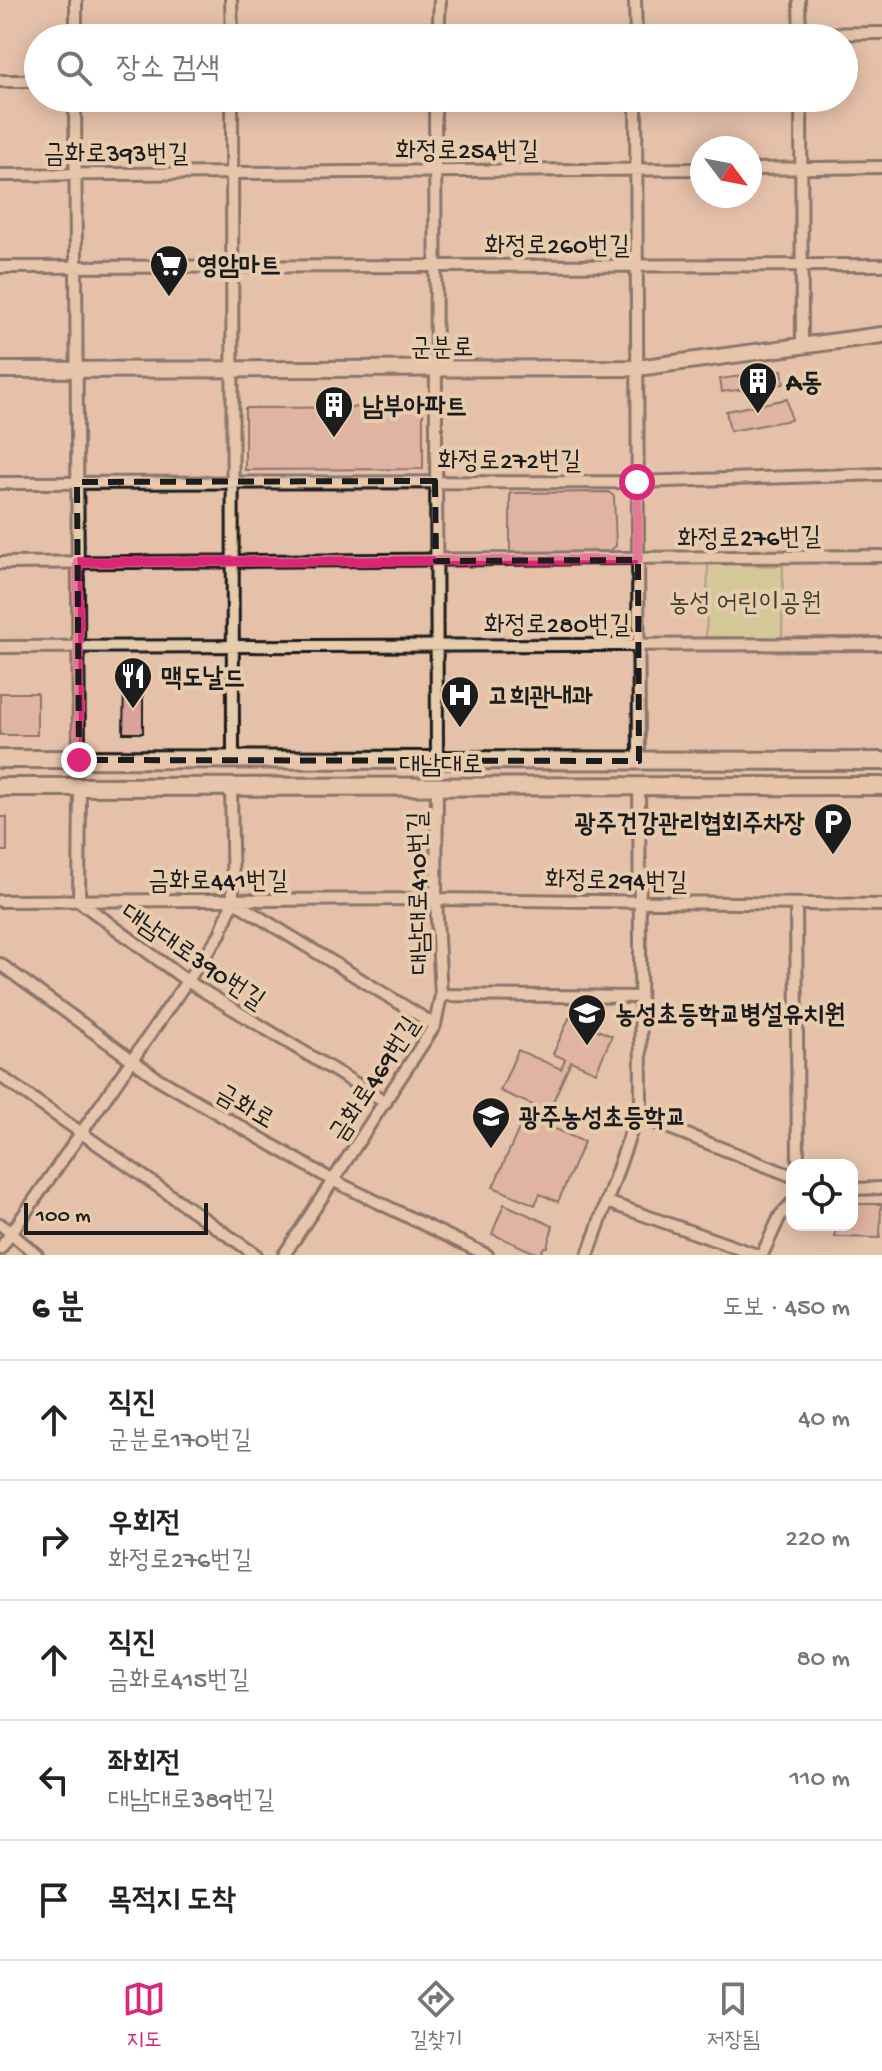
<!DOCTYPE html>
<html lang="ko">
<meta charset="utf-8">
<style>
body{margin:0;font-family:"Gochi Hand","Poor Story",sans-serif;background:#f2f2f2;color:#222}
.controls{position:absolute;right:24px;bottom:24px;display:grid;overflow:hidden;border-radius:16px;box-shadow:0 4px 20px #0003}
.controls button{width:72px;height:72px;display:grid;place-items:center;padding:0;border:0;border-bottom:2px solid #e0e0e0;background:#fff;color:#222;font:40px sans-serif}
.compass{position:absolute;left:690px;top:136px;width:72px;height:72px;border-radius:50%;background:#fff;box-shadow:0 4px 20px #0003;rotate:122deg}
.scale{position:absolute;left:24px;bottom:20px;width:184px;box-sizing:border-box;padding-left:8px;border:4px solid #1c1c1c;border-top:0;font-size:22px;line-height:28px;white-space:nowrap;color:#1c1c1c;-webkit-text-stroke:6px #e6cbad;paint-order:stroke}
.stop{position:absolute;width:24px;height:24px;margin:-18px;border:6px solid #db2777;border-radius:50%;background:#fff}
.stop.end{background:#db2777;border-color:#fff;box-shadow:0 2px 8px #0008}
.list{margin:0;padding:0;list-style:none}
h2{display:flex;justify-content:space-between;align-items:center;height:104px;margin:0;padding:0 32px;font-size:34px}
h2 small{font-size:26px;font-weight:400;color:#767676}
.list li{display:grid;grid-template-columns:52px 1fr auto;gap:24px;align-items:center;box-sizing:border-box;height:120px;padding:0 32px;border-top:2px solid #e0e0e0}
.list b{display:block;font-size:30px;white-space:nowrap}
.list p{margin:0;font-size:26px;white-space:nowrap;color:#767676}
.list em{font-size:26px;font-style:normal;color:#767676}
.icon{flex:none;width:44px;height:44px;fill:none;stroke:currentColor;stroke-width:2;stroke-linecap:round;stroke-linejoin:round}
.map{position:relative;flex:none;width:882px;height:1255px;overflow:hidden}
.search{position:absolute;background:#fff;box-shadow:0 4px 20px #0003;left:24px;right:24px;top:24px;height:88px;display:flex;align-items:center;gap:20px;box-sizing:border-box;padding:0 28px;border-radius:44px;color:#767676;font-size:30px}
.sheet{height:704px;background:#fff}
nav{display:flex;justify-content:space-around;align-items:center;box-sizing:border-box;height:112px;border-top:2px solid #e0e0e0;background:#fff;font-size:22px;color:#767676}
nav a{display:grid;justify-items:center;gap:4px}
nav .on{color:#db2777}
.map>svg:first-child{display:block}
</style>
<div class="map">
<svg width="882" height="1255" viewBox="0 0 882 1255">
<rect width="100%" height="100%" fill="#e6c1aa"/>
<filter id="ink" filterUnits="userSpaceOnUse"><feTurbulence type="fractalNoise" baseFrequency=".0125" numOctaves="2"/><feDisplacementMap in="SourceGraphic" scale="16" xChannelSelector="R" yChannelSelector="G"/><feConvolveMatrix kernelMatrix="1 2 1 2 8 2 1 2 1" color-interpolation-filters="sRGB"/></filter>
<g filter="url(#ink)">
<!-- green -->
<path fill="#bfd186" stroke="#6e7651" stroke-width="2" d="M708,564L783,566L782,638L706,637Z"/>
<!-- building -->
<path fill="#d9a29b" stroke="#1c1c1c" stroke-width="2" d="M782,370L784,384L722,392L720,379Z
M787,399L791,420L730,431L726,411Z
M423,407V469L245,470V408Z
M608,492L614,496L616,546L608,552H510V493Z
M124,686H143V733H123Z
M0,693H37V735H0Z
M0,817H7V851H0Z
M569,1018L612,1036L596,1072L571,1061L547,1115L555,1118L551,1127L584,1142L558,1202L540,1194L535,1205L493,1187L526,1113L538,1118L542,1109L500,1091L518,1050L561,1069L565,1059L553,1054Z
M504,1204L553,1226L547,1247H544L540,1255L492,1234Z
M852,1204H881L880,1238L835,1237V1225H852Z"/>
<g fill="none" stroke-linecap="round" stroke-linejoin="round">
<defs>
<path id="street" d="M231,0L232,38
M635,0L636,38
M799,0L800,38
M800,34L882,33
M76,38V0
M438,38L440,0
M0,81H38
M75,98L79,760
M232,98L233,760
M435,98L437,761
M636,98L639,761
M801,98L802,347
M750,169L882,167
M0,175L702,169
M0,267L882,265
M0,483L637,482L882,474
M0,563L882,556
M0,647L882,644
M80,787L79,901L187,981L386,1102
M0,901L436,899L882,905
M233,901L435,1025
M796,904L798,1165
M0,964L157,1078L332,1180L487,1255
M441,995L640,997
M0,1076L256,1255
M639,1116L792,1176
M852,1189L882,1188
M607,1202L757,1255
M0,1224L37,1255
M0,1249L220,934L233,901L231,787
M284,1255L435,1025L441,995L436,899L437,787
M588,1255L641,1103L639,787
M762,1255L780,1216L792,1203"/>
<path id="secondary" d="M0,370L637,368L882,335"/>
<path id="primary" d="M0,759L882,761
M0,787L882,786"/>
</defs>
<!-- street casing -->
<use href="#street" stroke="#1c1c1c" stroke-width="16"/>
<!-- secondary casing -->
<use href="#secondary" stroke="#1c1c1c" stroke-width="20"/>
<!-- primary casing -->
<use href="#primary" stroke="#1c1c1c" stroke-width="22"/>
<!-- street -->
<use href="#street" stroke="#e6cbad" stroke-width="10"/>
<!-- secondary -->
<use href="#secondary" stroke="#e6cbad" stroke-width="14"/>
<!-- primary -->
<use href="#primary" stroke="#e6cbad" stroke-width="16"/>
</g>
</g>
<g fill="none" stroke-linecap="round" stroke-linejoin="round" filter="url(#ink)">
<!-- route -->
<path stroke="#db2777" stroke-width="10" d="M79,760L78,562L638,560L637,482"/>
</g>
<!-- marked area -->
<path d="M0 0H882V1255H0ZM435,481L436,561L638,560L639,761L79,760L77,482Z" fill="#e6c1aa" fill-opacity=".55" fill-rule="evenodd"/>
<path fill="none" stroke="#1c1c1c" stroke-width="6" stroke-dasharray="16 10" stroke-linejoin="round" d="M435,481L436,561L638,560L639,761L79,760L77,482Z"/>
<!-- icons -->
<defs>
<symbol id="supermarket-pin" viewBox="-11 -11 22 30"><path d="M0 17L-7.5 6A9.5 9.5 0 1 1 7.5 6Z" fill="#1c1c1c" stroke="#e6cbad"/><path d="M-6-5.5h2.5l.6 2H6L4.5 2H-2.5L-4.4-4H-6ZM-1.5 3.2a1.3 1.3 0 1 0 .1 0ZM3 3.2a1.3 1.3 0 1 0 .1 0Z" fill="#fff"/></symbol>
<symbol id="building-pin" viewBox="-11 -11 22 30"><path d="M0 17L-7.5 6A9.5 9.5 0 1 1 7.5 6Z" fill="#1c1c1c" stroke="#e6cbad"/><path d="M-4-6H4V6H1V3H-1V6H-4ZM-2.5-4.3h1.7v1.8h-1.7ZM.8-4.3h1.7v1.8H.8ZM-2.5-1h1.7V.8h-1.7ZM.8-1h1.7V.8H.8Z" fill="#fff"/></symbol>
<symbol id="restaurant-pin" viewBox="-11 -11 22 30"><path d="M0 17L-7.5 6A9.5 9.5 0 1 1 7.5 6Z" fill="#1c1c1c" stroke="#e6cbad"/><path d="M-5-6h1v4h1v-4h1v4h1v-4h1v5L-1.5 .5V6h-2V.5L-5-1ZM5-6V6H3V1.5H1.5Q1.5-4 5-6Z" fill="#fff"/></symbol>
<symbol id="hospital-pin" viewBox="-11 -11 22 30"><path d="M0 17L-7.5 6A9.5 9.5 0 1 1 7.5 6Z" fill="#1c1c1c" stroke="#e6cbad"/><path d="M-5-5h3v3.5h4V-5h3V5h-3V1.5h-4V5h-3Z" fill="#fff"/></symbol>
<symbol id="parking-pin" viewBox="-11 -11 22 30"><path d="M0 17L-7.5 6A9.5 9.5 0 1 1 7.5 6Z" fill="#1c1c1c" stroke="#e6cbad"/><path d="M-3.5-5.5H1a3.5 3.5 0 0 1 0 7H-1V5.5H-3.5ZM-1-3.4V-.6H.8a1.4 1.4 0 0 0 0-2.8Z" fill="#fff"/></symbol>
<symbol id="school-pin" viewBox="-11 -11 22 30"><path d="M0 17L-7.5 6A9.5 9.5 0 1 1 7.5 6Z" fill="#1c1c1c" stroke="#e6cbad"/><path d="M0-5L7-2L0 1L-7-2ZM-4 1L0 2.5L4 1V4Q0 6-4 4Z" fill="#fff"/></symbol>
</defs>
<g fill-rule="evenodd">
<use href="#supermarket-pin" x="147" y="242" width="44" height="60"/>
<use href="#building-pin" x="736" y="359" width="44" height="60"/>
<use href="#building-pin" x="312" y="383" width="44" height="60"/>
<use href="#restaurant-pin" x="111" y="654" width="44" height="60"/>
<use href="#hospital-pin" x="438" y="673" width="44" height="60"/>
<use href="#parking-pin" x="811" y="800" width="44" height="60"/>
<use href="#school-pin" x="565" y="991" width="44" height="60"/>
<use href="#school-pin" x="469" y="1094" width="44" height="60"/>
</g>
<g text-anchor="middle" stroke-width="8" stroke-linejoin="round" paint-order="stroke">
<!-- street labels -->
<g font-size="26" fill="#1c1c1c" stroke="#e6cbad">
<text x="467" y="158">화정로254번길</text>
<text x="116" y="161">금화로393번길</text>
<text x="557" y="253">화정로260번길</text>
<text x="442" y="355">군분로</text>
<text x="509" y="468">화정로272번길</text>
<text transform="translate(749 536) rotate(-1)" y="9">화정로276번길</text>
<text x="557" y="632">화정로280번길</text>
<text x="441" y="772">대남대로</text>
<text x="218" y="888">금화로441번길</text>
<text transform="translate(616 879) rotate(1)" y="9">화정로294번길</text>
<text transform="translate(417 893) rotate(-91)" y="9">대남대로410번길</text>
<text transform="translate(194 955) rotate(34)" y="9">대남대로390번길</text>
<text transform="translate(373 1078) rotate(-57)" y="9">금화로469번길</text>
<text transform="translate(246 1105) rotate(30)" y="9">금화로</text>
</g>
<!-- poi labels -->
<g font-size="26" font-weight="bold" fill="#1c1c1c" stroke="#e6cbad" text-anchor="start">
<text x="197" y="273">영암마트</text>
<text x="786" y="390">A동</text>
<text x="362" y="414">남부아파트</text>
<text x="161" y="685">맥도날드</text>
<text x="488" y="704">고희관내과</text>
<text x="805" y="831" text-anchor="end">광주건강관리협회주차장</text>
<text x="615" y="1022">농성초등학교병설유치원</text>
<text x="519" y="1125">광주농성초등학교</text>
</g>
<!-- park labels -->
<g font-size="26" fill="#3d4031" stroke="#e6cbad">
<text x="745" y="610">농성 어린이공원</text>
</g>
</g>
</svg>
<div class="controls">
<button><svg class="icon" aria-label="locate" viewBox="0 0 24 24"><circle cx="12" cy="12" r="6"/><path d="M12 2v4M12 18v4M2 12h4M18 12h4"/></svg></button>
</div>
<svg class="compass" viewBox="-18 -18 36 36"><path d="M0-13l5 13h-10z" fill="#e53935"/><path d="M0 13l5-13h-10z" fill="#767676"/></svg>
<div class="scale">100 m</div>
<div class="stop" style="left:637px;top:482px"></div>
<div class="stop end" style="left:79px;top:760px"></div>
<div class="search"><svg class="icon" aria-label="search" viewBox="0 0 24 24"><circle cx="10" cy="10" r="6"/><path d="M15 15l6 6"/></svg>장소 검색</div>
</div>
<section class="sheet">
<h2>6 분<small>도보 · 450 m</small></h2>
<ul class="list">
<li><svg class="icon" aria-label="ahead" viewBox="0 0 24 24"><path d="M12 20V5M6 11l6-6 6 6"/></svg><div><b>직진</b><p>군분로170번길</p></div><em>40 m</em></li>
<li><svg class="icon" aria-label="right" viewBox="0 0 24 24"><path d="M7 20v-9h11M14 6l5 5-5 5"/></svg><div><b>우회전</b><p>화정로276번길</p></div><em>220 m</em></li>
<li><svg class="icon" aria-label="ahead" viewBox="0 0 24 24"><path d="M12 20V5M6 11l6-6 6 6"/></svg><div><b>직진</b><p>금화로415번길</p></div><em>80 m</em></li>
<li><svg class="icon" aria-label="left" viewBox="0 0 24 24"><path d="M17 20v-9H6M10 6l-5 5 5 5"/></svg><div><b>좌회전</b><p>대남대로389번길</p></div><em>110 m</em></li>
<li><svg class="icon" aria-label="arrive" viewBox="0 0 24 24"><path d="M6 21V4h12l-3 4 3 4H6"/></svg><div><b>목적지 도착</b></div></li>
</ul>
</section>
<nav>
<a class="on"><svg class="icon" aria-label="map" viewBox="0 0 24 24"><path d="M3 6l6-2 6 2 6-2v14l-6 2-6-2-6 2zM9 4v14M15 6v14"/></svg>지도</a>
<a><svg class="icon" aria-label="directions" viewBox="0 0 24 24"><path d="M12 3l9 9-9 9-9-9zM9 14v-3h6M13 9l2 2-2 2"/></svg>길찾기</a>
<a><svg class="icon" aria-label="saved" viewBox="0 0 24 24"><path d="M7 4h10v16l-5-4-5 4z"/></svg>저장됨</a>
</nav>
